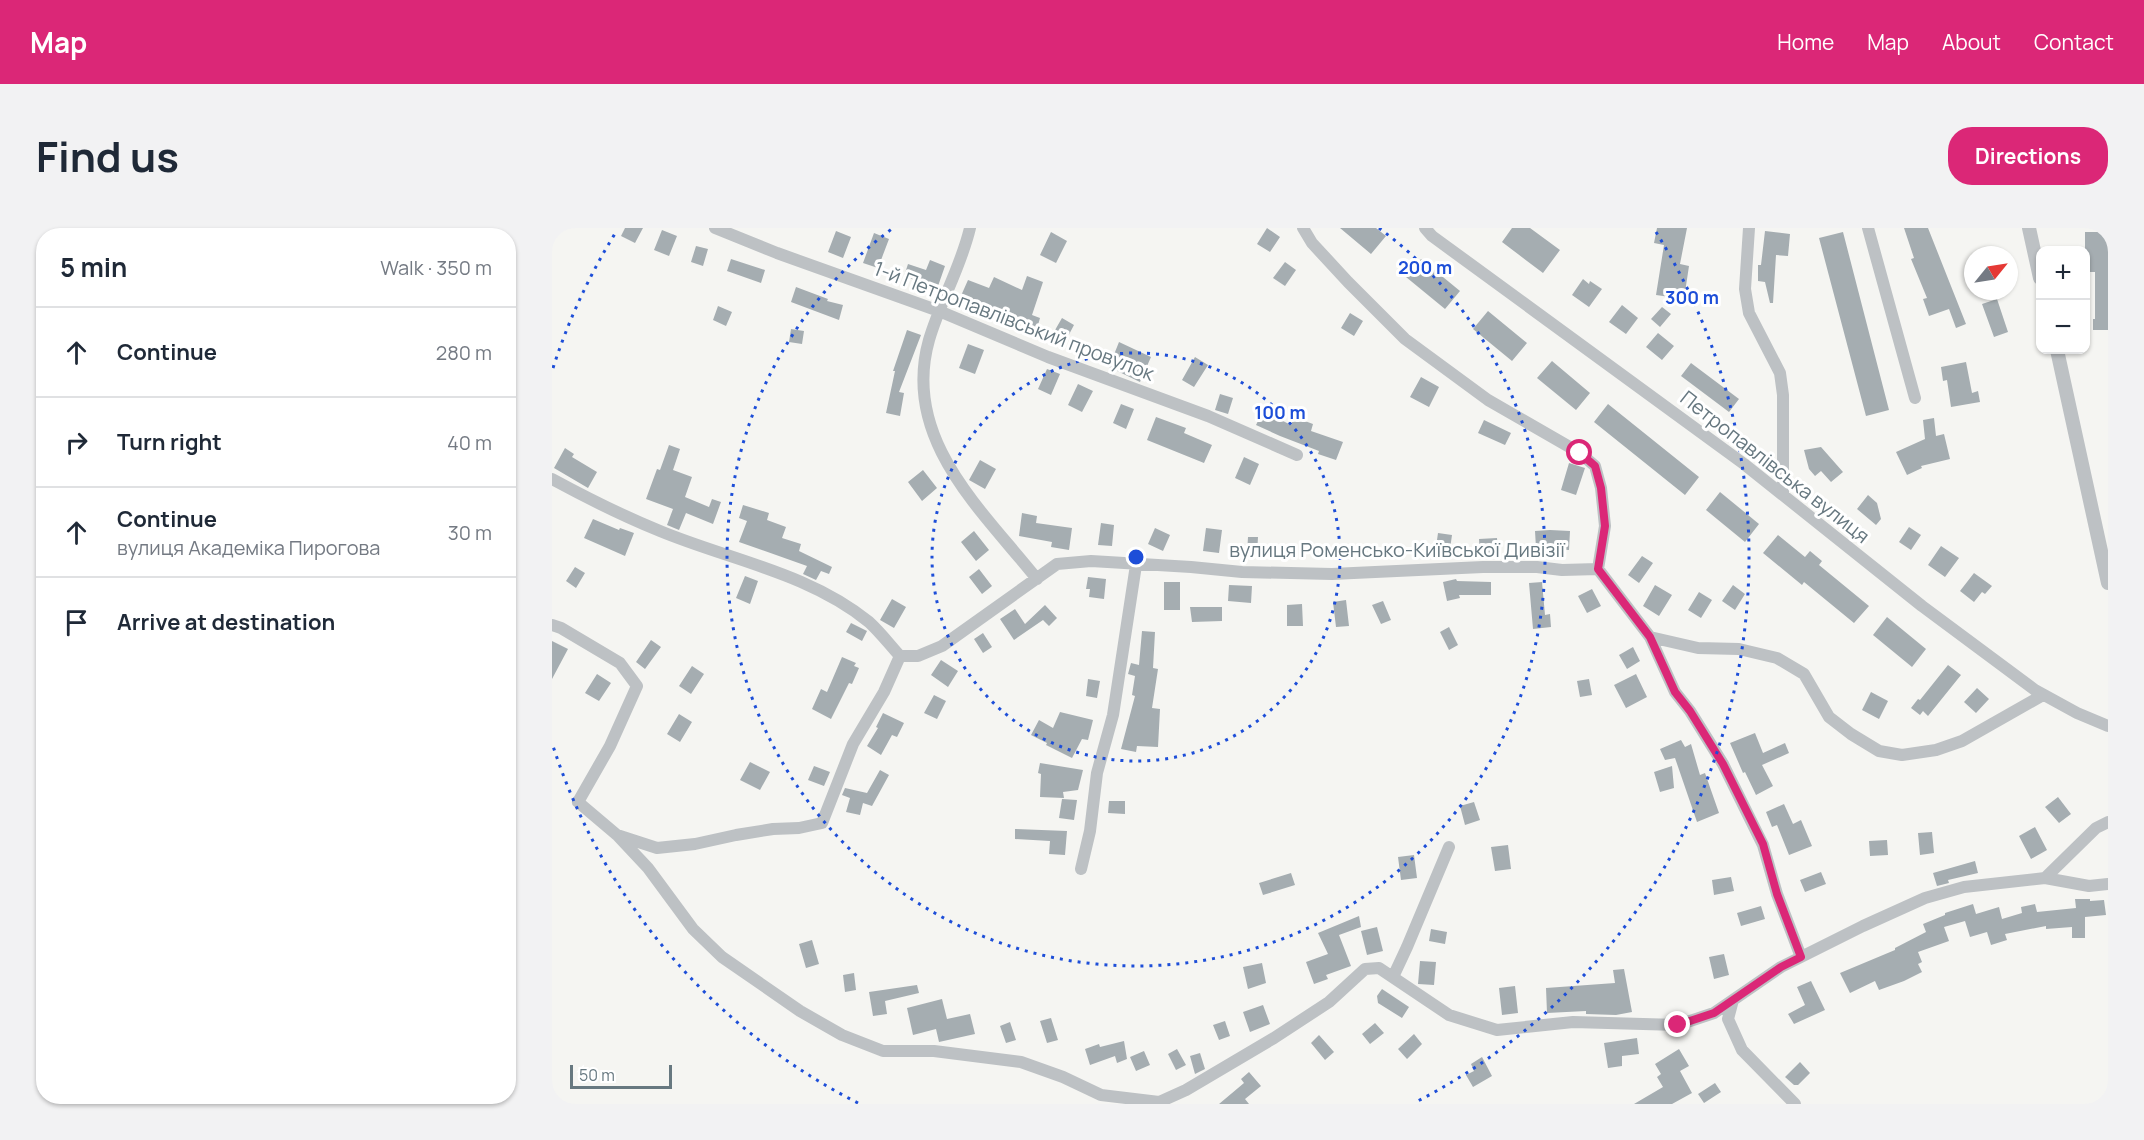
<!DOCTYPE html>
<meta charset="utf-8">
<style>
body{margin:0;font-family:Manrope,sans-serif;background:#f2f2f3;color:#1f2937}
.controls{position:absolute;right:18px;top:18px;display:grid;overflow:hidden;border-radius:12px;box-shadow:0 2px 4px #0004}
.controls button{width:54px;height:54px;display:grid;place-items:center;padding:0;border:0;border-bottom:2px solid #e0e1e3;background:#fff;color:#1f2937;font:30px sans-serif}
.compass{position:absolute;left:1412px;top:18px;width:54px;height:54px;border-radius:50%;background:#fff;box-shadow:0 2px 4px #0004;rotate:60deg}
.scale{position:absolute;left:18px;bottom:15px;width:102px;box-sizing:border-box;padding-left:6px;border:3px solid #677880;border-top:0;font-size:16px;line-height:21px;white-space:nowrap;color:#677880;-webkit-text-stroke:4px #fff;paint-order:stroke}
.stop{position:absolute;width:18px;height:18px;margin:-14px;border:4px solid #db2777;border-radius:50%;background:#fff}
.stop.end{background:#db2777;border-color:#fff;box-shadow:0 2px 6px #0008}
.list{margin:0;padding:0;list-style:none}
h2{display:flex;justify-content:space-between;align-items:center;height:78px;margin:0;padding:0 24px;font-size:26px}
h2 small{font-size:20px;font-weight:400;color:#747a83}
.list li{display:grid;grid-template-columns:39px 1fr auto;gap:18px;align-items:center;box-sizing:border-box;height:90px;padding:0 24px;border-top:2px solid #e0e1e3}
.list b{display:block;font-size:22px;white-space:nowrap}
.list p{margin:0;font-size:20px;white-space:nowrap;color:#747a83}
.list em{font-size:20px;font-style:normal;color:#747a83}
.icon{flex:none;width:33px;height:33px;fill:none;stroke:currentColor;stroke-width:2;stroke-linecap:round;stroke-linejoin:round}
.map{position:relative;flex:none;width:1556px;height:876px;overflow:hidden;border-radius:24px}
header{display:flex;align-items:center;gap:36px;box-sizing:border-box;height:84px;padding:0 30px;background:#db2777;color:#fff}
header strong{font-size:28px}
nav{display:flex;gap:33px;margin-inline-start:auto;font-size:21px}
.intro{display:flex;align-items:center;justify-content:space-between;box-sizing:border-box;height:144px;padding:0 36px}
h1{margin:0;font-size:42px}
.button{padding:15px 27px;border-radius:24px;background:#db2777;color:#fff;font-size:21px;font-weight:700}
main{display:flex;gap:36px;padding:0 36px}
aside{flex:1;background:#fff;border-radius:24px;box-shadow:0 2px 4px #0004}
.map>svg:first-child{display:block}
</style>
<header>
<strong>Map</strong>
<nav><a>Home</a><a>Map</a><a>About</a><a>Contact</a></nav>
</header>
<div class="intro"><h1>Find us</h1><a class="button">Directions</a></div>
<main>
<aside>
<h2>5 min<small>Walk · 350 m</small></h2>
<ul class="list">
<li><svg class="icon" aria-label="ahead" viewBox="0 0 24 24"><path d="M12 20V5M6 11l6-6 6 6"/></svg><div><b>Continue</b></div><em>280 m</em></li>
<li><svg class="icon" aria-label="right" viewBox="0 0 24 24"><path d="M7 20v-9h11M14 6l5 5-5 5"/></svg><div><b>Turn right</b></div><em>40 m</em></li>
<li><svg class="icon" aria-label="ahead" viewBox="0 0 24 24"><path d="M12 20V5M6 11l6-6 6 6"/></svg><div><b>Continue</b><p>вулиця Академіка Пирогова</p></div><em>30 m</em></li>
<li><svg class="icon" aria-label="arrive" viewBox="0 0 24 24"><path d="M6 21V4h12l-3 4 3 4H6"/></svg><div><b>Arrive at destination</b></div></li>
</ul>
</aside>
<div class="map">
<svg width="1556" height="876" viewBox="0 0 1556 876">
<rect width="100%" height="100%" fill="#f5f5f2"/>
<!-- building -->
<path fill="#a5adb1" d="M73,0H91L83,15L69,8Z
M715,0L728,9L718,24L705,16Z
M788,0H824L834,8L819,26Z
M960,0H978L1008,22L991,45L950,14Z
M1105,0H1135L1128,36L1137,38L1132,71L1104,67L1112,17L1102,15Z
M1352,0H1376L1414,96L1404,100L1397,81L1377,88L1371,71L1375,70L1359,31L1362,30Z
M110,2L125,8L117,28L102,22Z
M284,3L299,9L291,30L276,24Z
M1213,3L1238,6L1236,28L1224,27L1221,75H1218L1213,54L1206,53V37H1209Z
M499,4L515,13L504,35L488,27Z
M1291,4L1337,182L1314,188L1267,10Z
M1533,4H1556V102H1541V91H1543V44H1533Z
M322,5L337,11L326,40L311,35Z
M144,18L156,21L151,38L139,34Z
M179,31L213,42L209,55L175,43Z
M869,31L908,63L893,81L854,49Z
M378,32L393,38L385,61L352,48L356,36L374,42Z
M733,34L744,42L733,58L721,50Z
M475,48L491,54L480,87L488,90L484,104L470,100L472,94L408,70L416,52L437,60L442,49L470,62Z
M1031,51L1037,56L1038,53L1050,61L1037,79L1020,67Z
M244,59L276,71L275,73L291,77L287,92L239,74Z
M1445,71L1456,104L1442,109L1430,76Z
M1070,77L1086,90L1074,106L1057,94Z
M166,78L180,84L174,98L161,92Z
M1110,79L1119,86L1108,99L1099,91Z
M936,83L975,115L960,133L921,101Z
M798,85L811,93L802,108L789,100Z
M510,90L522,97L512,116L499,109Z
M239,101L252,103L250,116L237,114Z
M355,102L369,107L347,164L352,165L348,188L334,185L343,143H341Z
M1106,105L1122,118L1110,132L1094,119Z
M567,114L599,129L588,154L557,139Z
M416,116L432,122L423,146L407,140Z
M643,129L656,137L642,159L630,152Z
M1000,133L1038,165L1024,182L985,150Z
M1414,134L1420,165L1426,163L1428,174L1399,179L1395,152L1391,153L1389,139Z
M1139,135L1187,171L1177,184L1129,148Z
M495,141L508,146L499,167L486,161Z
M869,149L887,159L877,179L858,169Z
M526,156L541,163L530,184L516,177Z
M668,166L681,170L676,186L663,182Z
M569,176L582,181L574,201L561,195Z
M1056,176L1147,249L1133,267L1042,194Z
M711,183L739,197L742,189L761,196L759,203L791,214L784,232L766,226L767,223L728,208L704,197Z
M604,189L634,200L632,205L660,217L652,235L595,212Z
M1382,190L1384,208L1392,206L1398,231L1369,238L1370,240L1355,247L1344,224L1373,211L1371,192Z
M932,192L959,205L953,217L926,205Z
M117,217L128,221L121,242L140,249L133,269L157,279L160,271L169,274L161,296L134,285L127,302L115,297L121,281L94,271L105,241L108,242Z
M1269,219L1291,244L1279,254L1269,243L1263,248L1257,241L1252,222Z
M13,220L22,226L20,229L45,244L36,260L2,240Z
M692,229L707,236L698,257L683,250Z
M428,232L444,241L433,261L417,252Z
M1017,235L1033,240L1024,267L1009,262Z
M371,242L385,260L370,273L356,254Z
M1168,264L1207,296L1193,314L1154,282Z
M1316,267L1325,275L1329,291L1324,297L1305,281Z
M191,277L217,285L215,292L234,299L230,310L249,316L247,323L280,339L277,346L269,343L264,352L251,346L255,338L187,314L195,293L187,290Z
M470,285L485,288L484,295L520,300L517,322L499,319L500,314L467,308Z
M41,291L67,302L68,300L82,305L73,328L32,310Z
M549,295L562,297L560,318L546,317Z
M1357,299L1369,307L1359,322L1347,314Z
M603,300L618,307L611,323L596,316Z
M654,300L670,302L667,325L651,323Z
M998,302L1018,303L1017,322L984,320L983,303Z
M422,303L437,322L424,333L409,314Z
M886,305L900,307L897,328L883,326Z
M1226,307L1253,329L1258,323L1270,333L1267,337L1317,378L1302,395L1252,354L1250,357L1211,325Z
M696,309H706L705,326H695Z
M945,310L946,327L928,328L927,311Z
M1389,318L1407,330L1393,349L1376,337Z
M1090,328L1101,335L1087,355L1076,347Z
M23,339L33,345L24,360L14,353Z
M427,341L440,358L430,366L417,349Z
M1422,345L1440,358L1433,366L1430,364L1422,374L1408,363Z
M193,348L206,353L198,376L184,370Z
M536,349L554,351L552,371L537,369L538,361H534Z
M904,351L905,353L939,354V367H907L908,370L895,373L891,354Z
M612,354H628V382H612Z
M990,354L993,387L998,386L999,399L981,401L977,355Z
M677,357L700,358L699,375L676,373Z
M1103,357L1120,367L1107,388L1091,378Z
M1181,357L1193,366L1183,382L1170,373Z
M1040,361L1049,378L1035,385L1026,368Z
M1147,364L1160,372L1149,390L1136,382Z
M340,371L354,379L342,400L328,392Z
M794,372L797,398L784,399L781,374Z
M831,373L839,392L829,396L820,377Z
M750,376L751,398H735V377Z
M493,377L505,390L497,398L491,392L462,412L448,391L463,381L473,396Z
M638,379H670V393L640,394Z
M1335,389L1374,421L1360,439L1321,407Z
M299,395L315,403L310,413L294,404Z
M897,399L906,417L897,422L888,404Z
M590,403L603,404L601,440L606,441L600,480L608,481L606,519L585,518L584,524L569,521L583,468L580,467L583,448L576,446L579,435L587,437Z
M431,405L440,419L431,425L422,411Z
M99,412L109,419L93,441L84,434Z
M0,413L16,421L0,451Z
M1081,419L1088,433L1075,441L1067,427Z
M290,429L304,435L302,438L307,440L300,456L297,455L279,491L260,481L269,461L275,464Z
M389,432L406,443L396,459L379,447Z
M1396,437L1409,447L1376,488L1371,483L1368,487L1359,480L1366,471L1368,472Z
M140,438L152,446L139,466L127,458Z
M45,446L59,455L47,473L33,465Z
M1084,446L1095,469L1074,480L1062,457Z
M536,451L548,453L545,470L534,468Z
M1037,451L1040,467L1028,469L1025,453Z
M1425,460L1437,471L1424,485L1412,474Z
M1319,464L1336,473L1327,491L1310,482Z
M382,467L394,473L385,491L372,485Z
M508,484L541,492L536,512L530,511L520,530L494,517L495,515L479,507L487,492L501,500Z
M331,485L352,495L345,509L340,507L329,527L315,518L326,500L324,499Z
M127,486L140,494L128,514L115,506Z
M1203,505L1211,525L1233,515L1237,525L1210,537L1221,558L1204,567L1193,544L1191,545L1178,515Z
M1129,512L1133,519L1139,516L1148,547L1153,545L1167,585L1145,594L1123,530L1113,532L1108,521Z
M198,534L218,544L208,562L188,552Z
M488,535L531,542L526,562L511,564L512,570L488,569L489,546L486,545Z
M262,538L278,544L272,558L256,552Z
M1120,538L1122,560L1108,564L1102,544Z
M328,542L337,547L320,578L311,575L308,587L294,584L298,570L290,567L293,560L315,565Z
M1506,569L1519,586L1507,595L1493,579Z
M510,571L525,572L522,592L507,590Z
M557,573H573V586L556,585Z
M922,574L928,592L913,597L908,578Z
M1232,576L1241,596L1249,592L1260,618L1237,627L1225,597L1220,599L1214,584Z
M1483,599L1495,622L1479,631L1467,608Z
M463,601L515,603L513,627L497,626L498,613L463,611Z
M1380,604L1382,625L1368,627L1366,605Z
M1335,612L1336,627L1318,628L1317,613Z
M956,617L959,641L943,643L939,619Z
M862,627L865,650L849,652L846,629Z
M1423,633L1426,645L1396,652L1397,655L1385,658L1381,645Z
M1269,644L1274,656L1253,664L1248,652Z
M739,645L743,657L711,667L707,655Z
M1179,649L1182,663L1162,667L1160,652Z
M1523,671H1538V673L1552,672L1554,687L1533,689V710H1520V699L1494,701V698L1453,706L1455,712L1439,717L1435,704L1418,709L1413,693L1392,699L1397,713L1366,724L1370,734L1366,736L1370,744L1352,753L1327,762L1323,753L1298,765L1288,745L1343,722V720L1374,704L1371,696L1393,687V685L1421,676L1424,686L1447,679L1450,691L1470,685L1469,679L1483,676L1485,684L1524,680Z
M1209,678L1213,691L1189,698L1185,685Z
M807,688L809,699L787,707L799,738L774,747L776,751L762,756L754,734L776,726L766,705Z
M825,699L831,723L815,727L809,703Z
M879,701L895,704L893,716L877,713Z
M260,712L267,736L254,740L247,716Z
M1172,726L1177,747L1162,751L1157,729Z
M868,733L884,734L882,757L866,756Z
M710,735L714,755L696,761L691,739Z
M1072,741L1080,784L1064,787L1034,786V783L995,785L994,760L1063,755L1061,742Z
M302,745L304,762L293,764L291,747Z
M1259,753L1273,782L1242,796L1236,786L1253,777L1245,759Z
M365,757L367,765L333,773L335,786L321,788L317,764Z
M963,758L966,785L950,787L947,760Z
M830,761L857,779L850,790L826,775L825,768Z
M390,771L395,791L418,786L423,806L387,814L384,801L361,807L355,780Z
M711,777L718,796L698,804L691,784Z
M499,790L506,812L495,815L488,793Z
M673,793L678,808L667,812L661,797Z
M458,794L464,812L454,815L448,798Z
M823,795L832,805L818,816L810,806Z
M862,806L870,816L855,831L846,821Z
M767,807L782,824L773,832L759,815Z
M1085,810L1087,826L1070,828V838L1056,840L1052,815Z
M572,813L575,831L565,835L563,828L538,837L533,821L547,816L548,819Z
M625,821L634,837L624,842L616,826Z
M1127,821L1137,838L1128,843L1140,865L1120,876H1082L1111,859L1105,849L1109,846L1103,836Z
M592,823L598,837L584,843L578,829Z
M648,825L653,841L643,846L638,828Z
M930,829L940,848L921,859L914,847L922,843L919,836Z
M1248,834L1258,845L1246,857H1242L1233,849Z
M697,844L709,858L693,871L697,876H667L692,855L689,851Z
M1163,855L1169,864L1152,875L1146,866Z"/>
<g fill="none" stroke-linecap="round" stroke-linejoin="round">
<!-- minor -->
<path stroke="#bdc1c4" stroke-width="12" d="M163,0L225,25L387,83L496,129L656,188L745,227
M418,0C409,39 388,74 377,112C349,211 430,282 485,351
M751,0L760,15L796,54L853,111L936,172L1028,225L1043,238L1049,260L1053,298L1046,341L1098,409L1123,464L1138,483L1171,536L1211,617L1225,666L1249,729
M873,0L880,8L1192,236L1370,378L1483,462L1525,485L1556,498
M1197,0L1193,61L1197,85L1228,145L1231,167V267
M1316,0L1363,170
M0,251C35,270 71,288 108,303C178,332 257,345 317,394C328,404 338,417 348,428H366L390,418L505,336L539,333L639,339L690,344L780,346L931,339H985L1010,342L1046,341
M0,397L9,400L68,435L85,458L58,518L26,574L65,607L105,620L143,616L184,607L221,601L247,600L270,595L301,516L332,464L348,428
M1098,409L1146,420L1187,421L1225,430L1252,446L1277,489L1299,506L1327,523L1350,527L1384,522L1410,513L1491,467
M66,608L96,640L141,701L170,729L248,783L290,807L331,823H382L469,834L511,849L549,867L607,874
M529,641L538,603L545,545L561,487L584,337
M1493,650L1537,658L1556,656
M841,749L855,719L897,619
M1181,772L1176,791L1190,822L1243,876
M603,876L634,862L722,810L777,774L813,741L827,740L897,787L945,802L1021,794L1126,797L1162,785L1229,739L1311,698L1373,670L1412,659L1493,650L1544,600L1556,594"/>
<!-- tertiary -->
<path stroke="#bdc1c4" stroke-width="14" d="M1477,0L1488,50
M1505,122L1556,355"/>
</g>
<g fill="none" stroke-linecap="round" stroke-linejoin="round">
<!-- route -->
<path stroke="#db2777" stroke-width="8" d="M1028,225L1043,238L1049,260L1053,298L1046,341L1098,409L1123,464L1138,483L1171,536L1211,616L1225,666L1249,729L1229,739L1162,785L1126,797"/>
</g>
<!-- distance rings -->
<g fill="none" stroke="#1d4ed8" stroke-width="3" stroke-dasharray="3 6">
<circle cx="584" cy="329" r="204"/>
<path d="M827 0A409 409 0 1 1 341 0"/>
<path d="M306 875A613 613 0 0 1 1 518M1 140A613 613 0 0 1 64 4M1104 4A613 613 0 0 1 862 875"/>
</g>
<g text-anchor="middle" stroke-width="6" stroke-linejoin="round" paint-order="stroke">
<!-- street labels -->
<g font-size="20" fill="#677880" stroke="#fff">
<text transform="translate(462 93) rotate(21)" y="7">1-й Петропавлівський провулок</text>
<text transform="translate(1223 239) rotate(38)" y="7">Петропавлівська вулиця</text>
<text x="845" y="329">вулиця Роменсько-Київської Дивізії</text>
</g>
</g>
<circle cx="584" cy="329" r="9" fill="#1d4ed8" stroke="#fff" stroke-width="3"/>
<g font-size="18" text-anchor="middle" font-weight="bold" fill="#1d4ed8" stroke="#fff" stroke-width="6" stroke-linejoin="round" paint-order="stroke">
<text x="873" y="46">200 m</text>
<text x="1140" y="76">300 m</text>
<text x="728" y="191">100 m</text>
</g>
</svg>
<div class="controls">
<button>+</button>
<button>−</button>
</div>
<svg class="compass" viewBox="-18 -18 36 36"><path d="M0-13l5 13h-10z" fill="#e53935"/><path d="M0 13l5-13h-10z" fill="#747a83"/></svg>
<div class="scale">50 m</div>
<div class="stop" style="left:1028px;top:225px"></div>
<div class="stop end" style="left:1126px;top:797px"></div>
</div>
</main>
